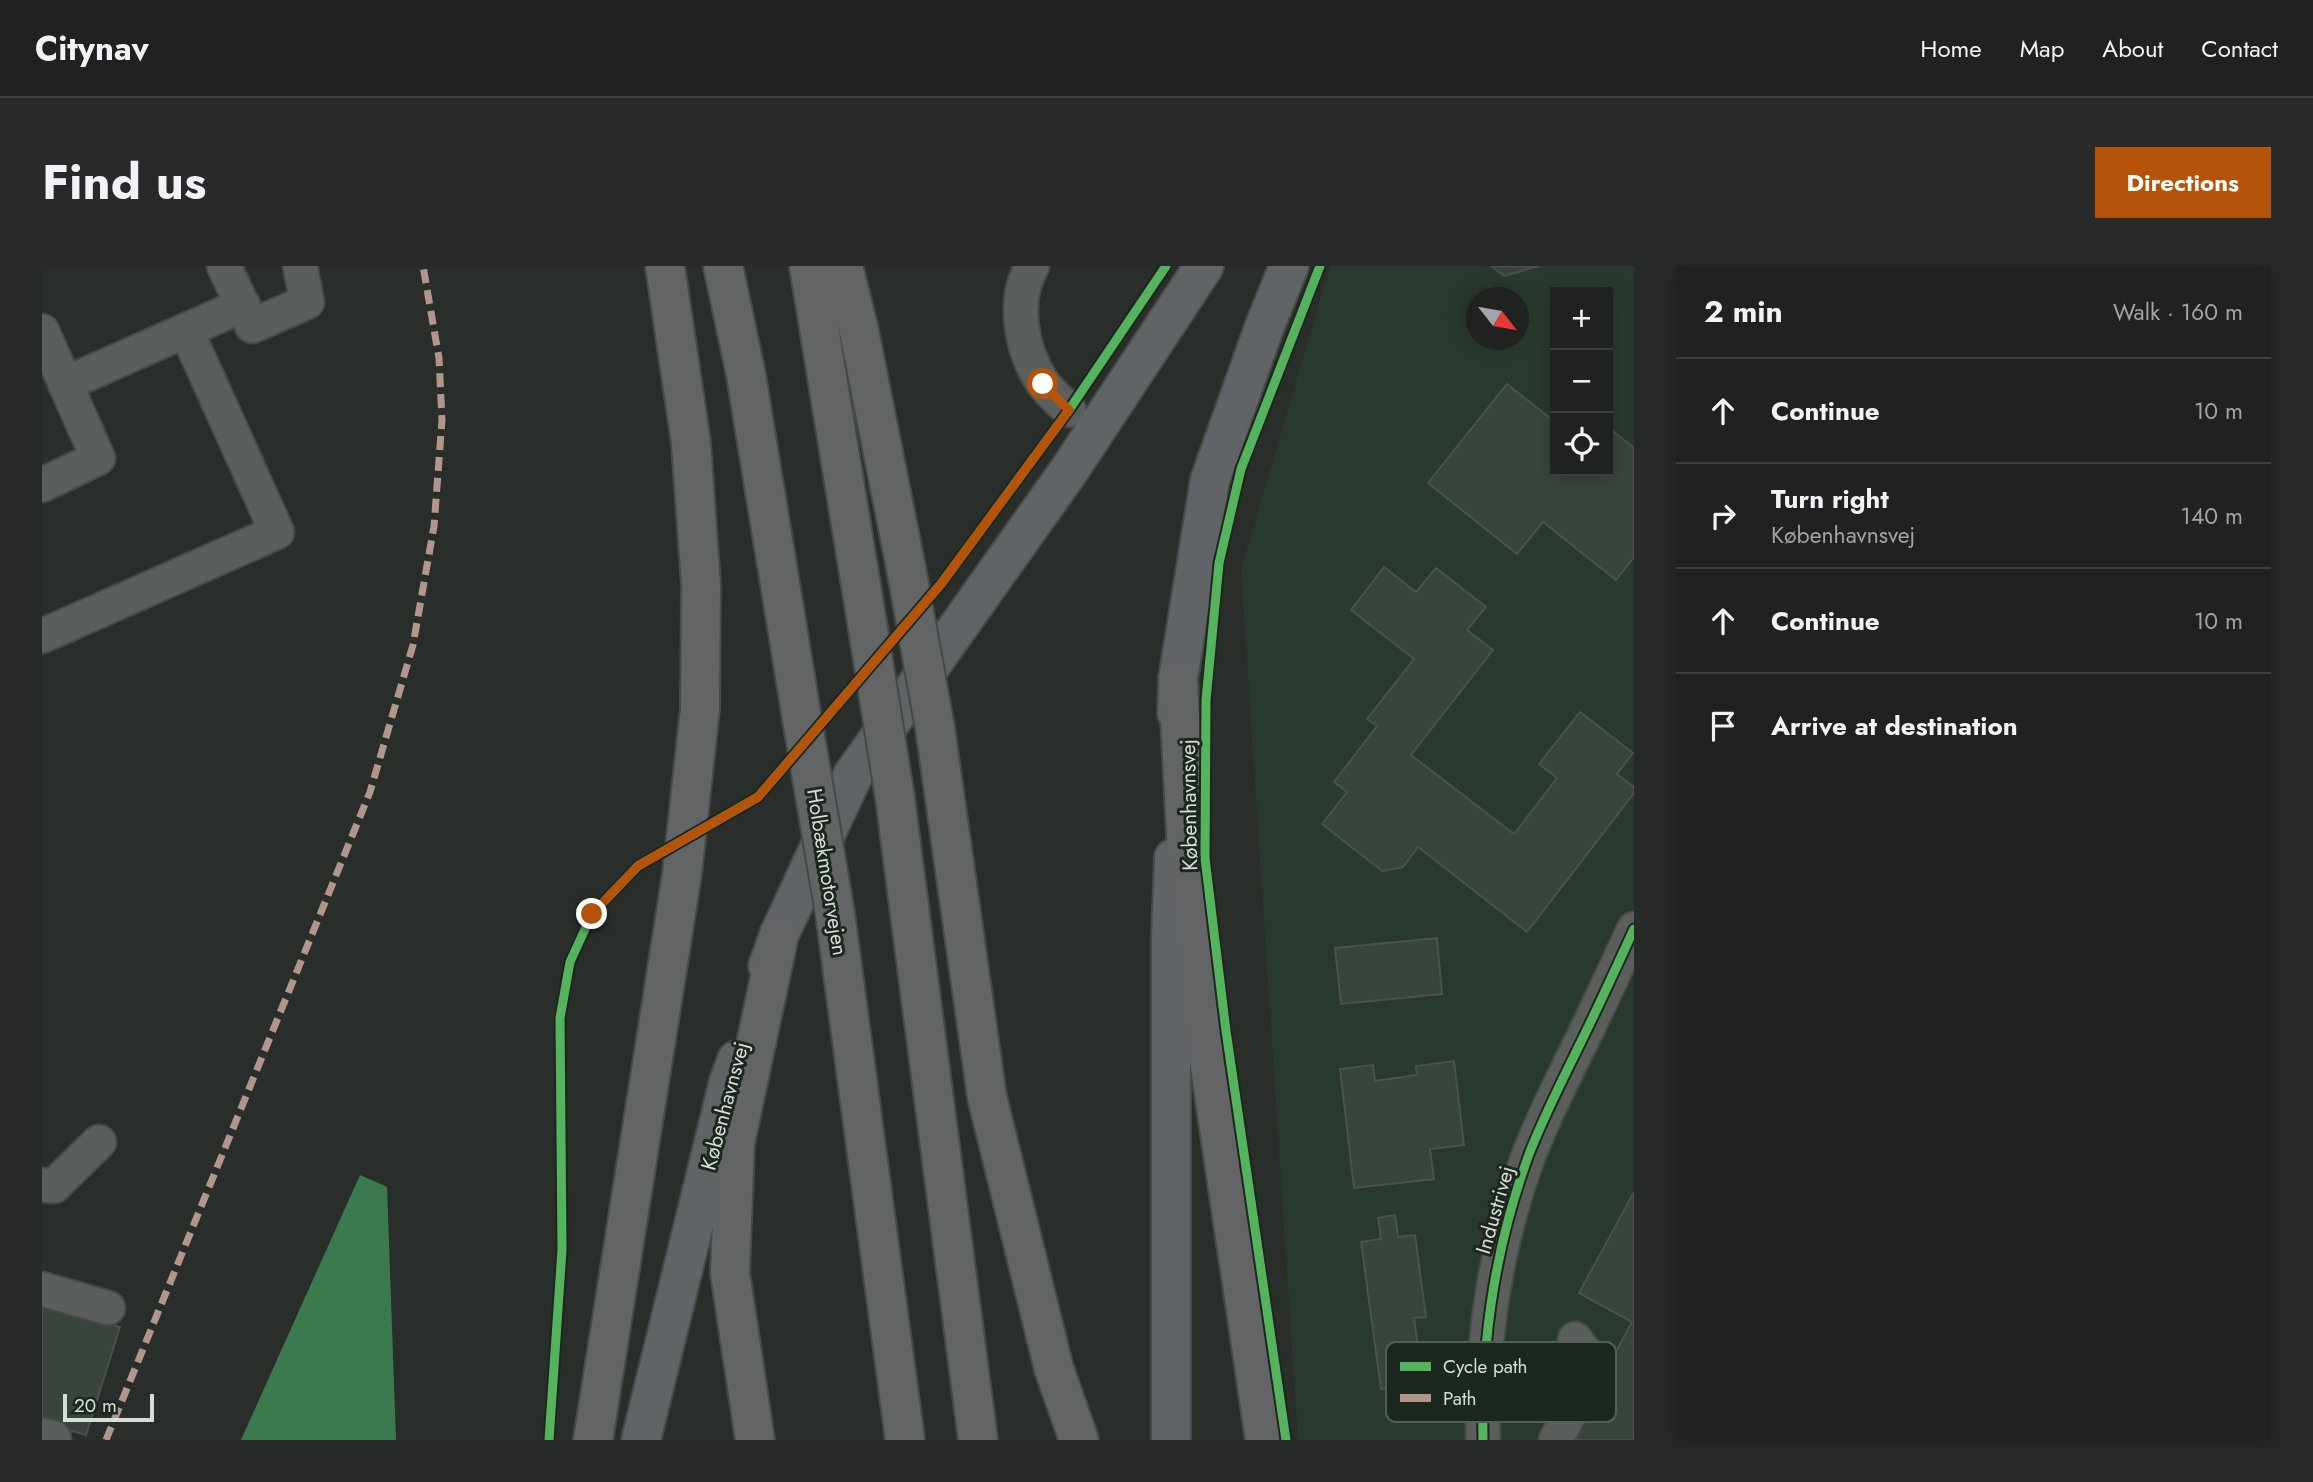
<!DOCTYPE html>
<meta charset="utf-8">
<style>
body{margin:0;font-family:Jost,sans-serif;background:#272a29;color:#f1f3f6}
.controls{position:absolute;right:21px;top:21px;display:grid;overflow:hidden;border-radius:0px;box-shadow:0 4px 18px #0003}
.controls button{width:63px;height:63px;display:grid;place-items:center;padding:0;border:0;border-bottom:2px solid #3c3f3e;background:#1f2220;color:#f1f3f6;font:35px sans-serif}
.compass{position:absolute;left:1424px;top:21px;width:63px;height:63px;border-radius:50%;background:#1f2220;box-shadow:0 4px 18px #0003;rotate:121deg}
.scale{position:absolute;left:21px;bottom:18px;width:91px;box-sizing:border-box;padding-left:7px;border:4px solid #d7ded8;border-top:0;font-size:19px;line-height:24px;white-space:nowrap;color:#d7ded8;-webkit-text-stroke:5px #1d271f;paint-order:stroke}
.stop{position:absolute;width:21px;height:21px;margin:-16px;border:5px solid #b45309;border-radius:50%;background:#fff}
.stop.end{background:#b45309;border-color:#fff;box-shadow:0 2px 7px #0008}
.list{margin:0;padding:0;list-style:none}
h2{display:flex;justify-content:space-between;align-items:center;height:91px;margin:0;padding:0 28px;font-size:30px}
h2 small{font-size:23px;font-weight:400;color:#a1a4a5}
.list li{display:grid;grid-template-columns:46px 1fr auto;gap:21px;align-items:center;box-sizing:border-box;height:105px;padding:0 28px;border-top:2px solid #3c3f3e}
.list b{display:block;font-size:26px;white-space:nowrap}
.list p{margin:0;font-size:23px;white-space:nowrap;color:#a1a4a5}
.list em{font-size:23px;font-style:normal;color:#a1a4a5}
.icon{flex:none;width:38px;height:38px;fill:none;stroke:currentColor;stroke-width:2;stroke-linecap:round;stroke-linejoin:round}
.map{position:relative;flex:none;width:1592px;height:1174px;overflow:hidden;border-radius:0px}
header{display:flex;align-items:center;gap:42px;box-sizing:border-box;height:98px;padding:0 35px;background:#1f2220;border-bottom:2px solid #3c3f3e}
header strong{font-size:33px}
nav{display:flex;gap:38px;margin-inline-start:auto;font-size:24px}
.intro{display:flex;align-items:center;justify-content:space-between;box-sizing:border-box;height:168px;padding:0 42px}
h1{margin:0;font-size:49px}
.button{padding:18px 32px;border-radius:0px;background:#b45309;color:#fff;font-size:24px;font-weight:700}
main{display:flex;gap:42px;padding:0 42px}
aside{flex:1;background:#1f2220;border-radius:0px;box-shadow:0 4px 18px #0003}
.map>svg:first-child{display:block}
</style>
<header>
<strong>Citynav</strong>
<nav><a>Home</a><a>Map</a><a>About</a><a>Contact</a></nav>
</header>
<div class="intro"><h1>Find us</h1><a class="button">Directions</a></div>
<main>
<div class="map">
<svg width="1592" height="1174" viewBox="0 0 1592 1174">
<rect width="100%" height="100%" fill="#292e2a"/>
<!-- built -->
<path fill="#2a392d" fill-rule="evenodd" d="M1288,0H1592V1174H1256L1199,304ZM1513,26H1566V205H1513ZM1434,32H1476V74H1434Z"/>
<!-- water -->
<path fill="#3b7a4f" d="M318,909L345,921L354,1174H199Z"/>
<!-- building -->
<path fill="#39453c" stroke="#4c514d" stroke-width="2" d="M1449,0H1497L1462,10Z
M1465,118L1513,156V205H1566V161L1592,182V291L1574,314L1501,256L1475,288L1386,217Z
M1342,301L1374,326L1394,302L1444,341L1425,364L1451,384L1369,489L1472,568L1515,512L1497,498L1538,446L1591,487L1575,508L1592,521V527L1485,666L1376,581L1361,601L1340,605L1280,558L1305,526L1292,516L1335,460L1325,453L1372,393L1309,344Z
M1395,672L1400,728L1299,738L1293,682Z
M1412,795L1422,879L1388,883L1392,913L1312,922L1298,803L1331,799L1333,815L1375,809L1374,800Z
M1592,926V1174H1526L1590,1056L1537,1027Z
M1353,949L1356,971L1373,969L1384,1051L1372,1052L1381,1117L1339,1123L1319,976L1339,973L1336,952Z
M0,1037L78,1061L44,1169L0,1156Z"/>
<g fill="none" stroke-linecap="round" stroke-linejoin="round">
<defs>
<path id="minor" d="M182,0L210,60L265,36L258,0
M990,0C970,35 979,83 1000,116C1007,126 1018,135 1027,144
M0,65L56,192L0,219
M23,118L201,39
M0,370L235,266L144,64
M0,919L12,920L57,876
M0,1023L66,1042
M0,1169L12,1172
M1441,1174C1439,1078 1453,981 1486,891C1500,854 1518,819 1535,784C1555,744 1573,704 1592,663
M1514,1174L1552,1099L1533,1073"/>
<path id="major" d="M1135,447L1136,413L1168,214L1222,62L1247,0
M726,700L737,669L811,509L1026,206L1162,0
M599,1174L687,815L695,794
M1129,1174V671L1132,592"/>
<path id="highway" d="M681,0L704,109L760,453
M767,0L827,369
M801,0L817,65L864,302
M1136,413L1146,608L1159,739L1223,1174
M893,462L945,831L1012,1103L1037,1174
M853,532L936,1174
M793,647L863,1174
M551,1174L640,608L658,443L659,319L649,177L623,0
M713,1174L688,1007L693,877L737,669"/>
</defs>
<!-- minor casing -->
<use href="#minor" stroke="#454b46" stroke-width="37"/>
<!-- major casing -->
<use href="#major" stroke="#454b46" stroke-width="42"/>
<!-- highway casing -->
<use href="#highway" stroke="#454b46" stroke-width="42"/>
<!-- minor -->
<use href="#minor" stroke="#5b5f5c" stroke-width="33"/>
<!-- major -->
<use href="#major" stroke="#616466" stroke-width="38"/>
<!-- highway -->
<use href="#highway" stroke="#626466" stroke-width="38"/>
<defs>
<path id="highway-bridge" d="M864,302L893,462
M827,369L853,532
M760,453L793,647"/>
</defs>
<!-- highway-bridge casing -->
<use href="#highway-bridge" stroke="#454b46" stroke-width="42" stroke-linecap="butt"/>
<!-- highway-bridge -->
<use href="#highway-bridge" stroke="#626466" stroke-width="38"/>
<!-- quiet -->
<path stroke="#b2968c" stroke-width="7" stroke-dasharray="14 7" stroke-linecap="butt" d="M64,1174L328,526L371,379L392,260L400,154L397,92L381,0"/>
<defs>
<path id="cycleway" d="M507,1174L520,984L518,752L528,696L550,648L596,600L716,531L899,318L1027,144L1124,0
M1244,1174L1184,765L1163,592L1164,434L1177,297L1199,203L1278,0
M1441,1174C1439,1078 1453,981 1486,891C1500,854 1518,819 1535,784C1555,744 1573,704 1592,663"/>
</defs>
<!-- cycleway casing -->
<use href="#cycleway" stroke="#1d271f" stroke-width="13"/>
<!-- cycleway -->
<use href="#cycleway" stroke="#56b35d" stroke-width="9"/>
</g>
<g fill="none" stroke-linecap="round" stroke-linejoin="round">
<!-- route -->
<path stroke="#b45309" stroke-width="9" d="M550,648L596,600L716,531L899,318L1027,144L1001,118"/>
</g>
<g text-anchor="middle" stroke-width="6" stroke-linejoin="round" paint-order="stroke">
<!-- street labels -->
<g font-size="21" fill="#d7ded8" stroke="#1d271f">
<text transform="translate(1147 539) rotate(-91)" y="7">Københavnsvej</text>
<text transform="translate(785 606) rotate(81)" y="7">Holbækmotorvejen</text>
<text transform="translate(683 840) rotate(-75)" y="7">Københavnsvej</text>
<text transform="translate(1453 944) rotate(-74)" y="7">Industrivej</text>
</g>
</g>
<!-- legend -->
<rect x="1344" y="1076" width="230" height="80" rx="10" fill="#1d271f" stroke="#555e56" stroke-width="2"/>
<rect x="1358" y="1096" width="31" height="9" fill="#56b35d"/>
<rect x="1358" y="1128" width="31" height="8" fill="#b2968c"/>
<g font-size="19" fill="#d7ded8">
<text x="1401" y="1107">Cycle path</text>
<text x="1401" y="1139">Path</text>
</g>
</svg>
<div class="controls">
<button>+</button>
<button>−</button>
<button><svg class="icon" aria-label="locate" viewBox="0 0 24 24"><circle cx="12" cy="12" r="6"/><path d="M12 2v4M12 18v4M2 12h4M18 12h4"/></svg></button>
</div>
<svg class="compass" viewBox="-18 -18 36 36"><path d="M0-13l5 13h-10z" fill="#e53935"/><path d="M0 13l5-13h-10z" fill="#a1a4a5"/></svg>
<div class="scale">20 m</div>
<div class="stop" style="left:1001px;top:118px"></div>
<div class="stop end" style="left:550px;top:648px"></div>
</div>
<aside>
<h2>2 min<small>Walk · 160 m</small></h2>
<ul class="list">
<li><svg class="icon" aria-label="ahead" viewBox="0 0 24 24"><path d="M12 20V5M6 11l6-6 6 6"/></svg><div><b>Continue</b></div><em>10 m</em></li>
<li><svg class="icon" aria-label="right" viewBox="0 0 24 24"><path d="M7 20v-9h11M14 6l5 5-5 5"/></svg><div><b>Turn right</b><p>Københavnsvej</p></div><em>140 m</em></li>
<li><svg class="icon" aria-label="ahead" viewBox="0 0 24 24"><path d="M12 20V5M6 11l6-6 6 6"/></svg><div><b>Continue</b></div><em>10 m</em></li>
<li><svg class="icon" aria-label="arrive" viewBox="0 0 24 24"><path d="M6 21V4h12l-3 4 3 4H6"/></svg><div><b>Arrive at destination</b></div></li>
</ul>
</aside>
</main>
